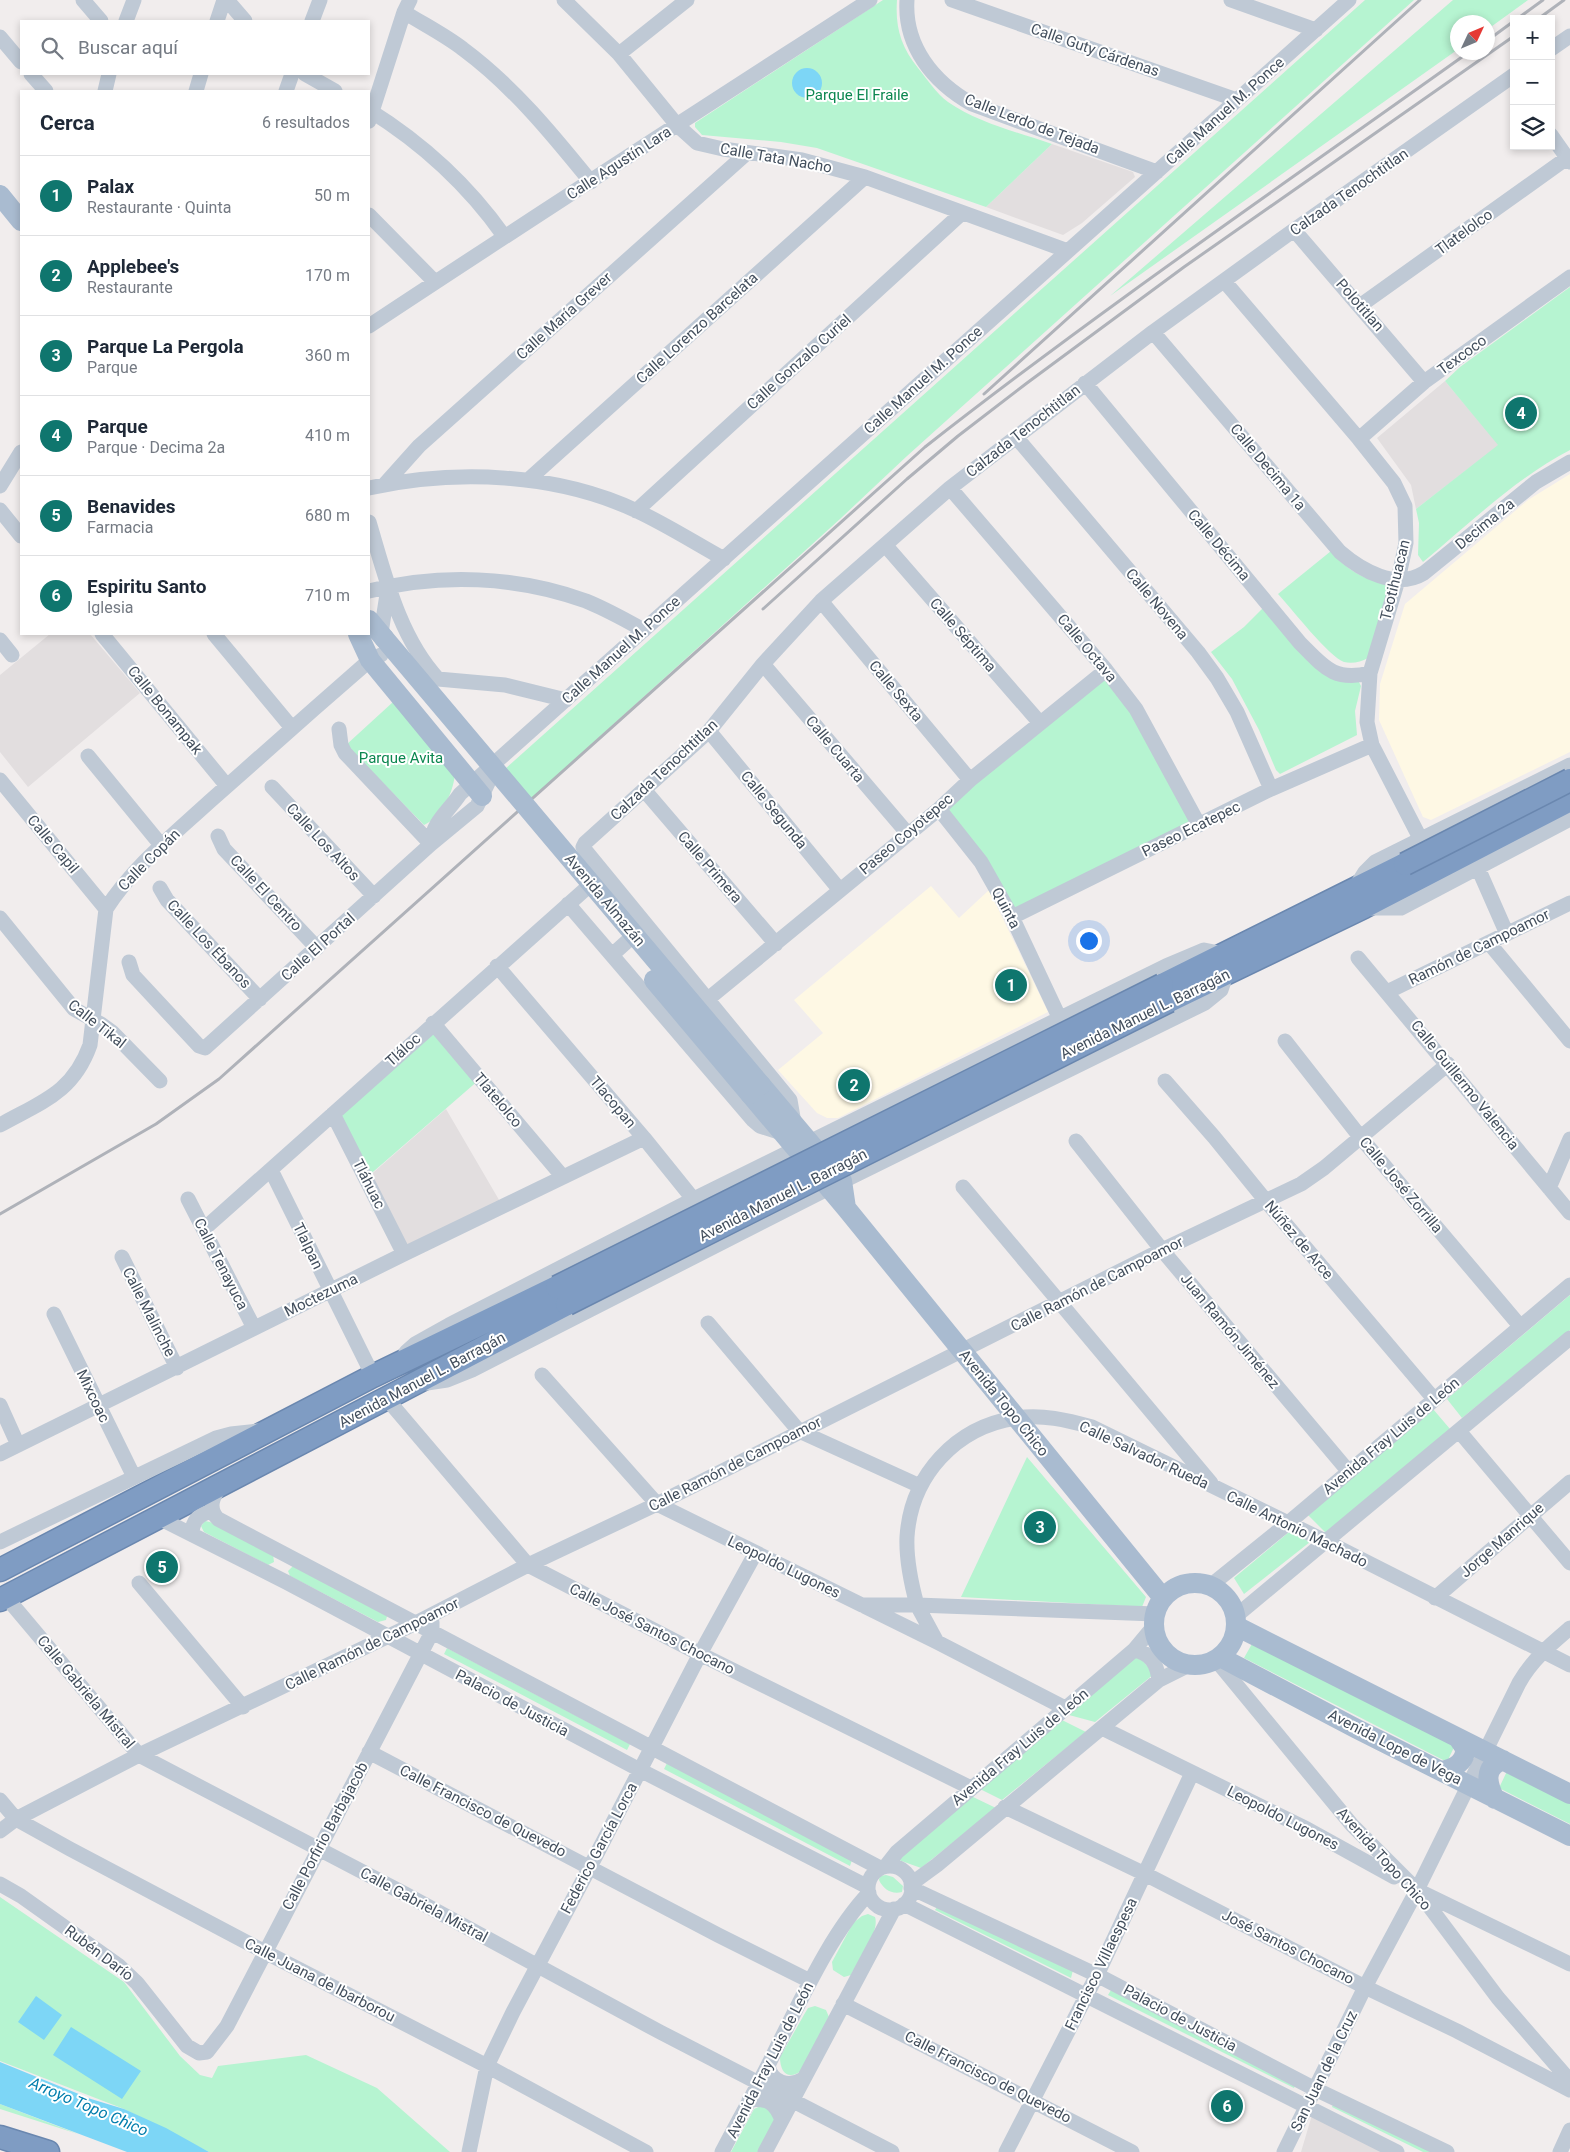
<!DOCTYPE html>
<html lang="es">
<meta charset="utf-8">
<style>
body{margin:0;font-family:Roboto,sans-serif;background:#f2f2f3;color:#1f2937}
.controls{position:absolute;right:15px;top:15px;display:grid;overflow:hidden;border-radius:0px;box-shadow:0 2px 8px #0003}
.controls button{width:45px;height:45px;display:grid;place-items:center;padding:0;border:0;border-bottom:1px solid #e0e1e3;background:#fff;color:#1f2937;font:25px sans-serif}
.compass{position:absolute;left:1450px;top:15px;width:45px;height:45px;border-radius:50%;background:#fff;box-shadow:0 2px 8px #0003;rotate:46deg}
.you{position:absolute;left:1088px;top:940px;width:18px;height:18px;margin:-12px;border:4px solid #fff;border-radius:50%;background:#1a73e8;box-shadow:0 0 0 8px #1a73e833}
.badge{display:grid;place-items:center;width:32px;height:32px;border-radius:50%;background:#0f766e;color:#fff;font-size:16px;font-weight:700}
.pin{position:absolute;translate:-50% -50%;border:2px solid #fff;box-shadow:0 1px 5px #0006}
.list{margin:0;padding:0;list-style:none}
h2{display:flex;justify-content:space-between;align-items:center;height:65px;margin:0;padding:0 20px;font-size:21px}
h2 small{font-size:16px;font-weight:400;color:#747a83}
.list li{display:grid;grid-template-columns:32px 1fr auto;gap:15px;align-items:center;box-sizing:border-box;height:80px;padding:0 20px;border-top:1px solid #e0e1e3}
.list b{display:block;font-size:19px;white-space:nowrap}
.list p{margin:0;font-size:16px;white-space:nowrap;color:#747a83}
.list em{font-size:16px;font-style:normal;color:#747a83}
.icon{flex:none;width:28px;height:28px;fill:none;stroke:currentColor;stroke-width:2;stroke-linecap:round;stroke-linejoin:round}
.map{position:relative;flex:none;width:1570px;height:2152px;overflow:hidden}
.search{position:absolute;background:#fff;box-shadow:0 2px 8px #0003;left:20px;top:20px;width:350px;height:55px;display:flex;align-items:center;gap:12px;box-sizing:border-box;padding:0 18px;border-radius:0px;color:#747a83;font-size:19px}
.panel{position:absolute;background:#fff;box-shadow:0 2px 8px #0003;left:20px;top:90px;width:350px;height:545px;border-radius:0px}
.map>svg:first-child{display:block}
</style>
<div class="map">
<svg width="1570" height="2152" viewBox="0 0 1570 2152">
<rect width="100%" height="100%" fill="#f1eded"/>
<!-- commercial -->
<path fill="#fef8e4" d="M1570,474V752L1431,820L1423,817L1379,720L1380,684L1405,604L1528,500Z
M931,886L959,918L989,890L1048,1012L838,1118H827L817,1113L778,1070L823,1033L794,1000Z"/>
<!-- education -->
<path fill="#e2dedf" d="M1052,144L1133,172L1135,177L1082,223L1063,235L986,207Z
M1445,381L1499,445L1416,509L1411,485L1377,438Z
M50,634H90L140,693L28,787L0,752V675Z
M446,1109L502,1205L406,1249L367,1178Z
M1312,2115L1386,2152H1301Z"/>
<!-- green -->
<path fill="#b6f4d1" d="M883,0H897C895,27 901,47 918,68C927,79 936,93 948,102C978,123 1018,132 1052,144L986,207L817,148L781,142L702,135L695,127V123Z
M1365,0H1414L907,456L840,519L531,799L505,769Z
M1453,0H1528L1488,29V22H1458L1457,50L1110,296Z
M1570,287V450C1515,479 1470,523 1423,562L1418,555L1419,523L1416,509L1498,445L1445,381L1460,367Z
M1331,551C1346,570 1365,580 1389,585L1368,658C1361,662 1352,664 1344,662C1329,657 1291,608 1278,594Z
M1265,606L1316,665L1356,676L1361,686L1355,711L1357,735L1280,774L1276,770L1259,730L1232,679L1211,652L1244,627Z
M1106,670L1199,825L1012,917L939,809Z
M393,702L455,773C454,791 442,817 424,825L346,745Z
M433,1023L480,1079L366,1178L333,1114Z
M1570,1295V1330L1462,1418L1447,1399Z
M1433,1409L1450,1429L1326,1533L1308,1515Z
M1027,1457L1146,1597L1142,1607L961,1597Z
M205,1521L210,1522L273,1554L274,1562L268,1565L204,1532L201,1526Z
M1289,1532L1310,1542L1244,1594L1234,1578Z
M293,1566L387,1616L386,1620L378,1622L290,1576L288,1571Z
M1253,1642L1457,1741L1447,1762L1244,1658Z
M447,1648L630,1744L627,1750L444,1654Z
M1137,1654L1154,1674L1095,1722L1069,1715Z
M1062,1720L1086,1732L1002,1800L978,1788Z
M667,1763L852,1860L850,1866L664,1769Z
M1509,1767L1570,1798V1824L1499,1788Z
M971,1796L996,1808L921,1868L896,1859Z
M886,1875L893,1877L903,1886L902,1892C892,1895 883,1889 879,1880L880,1876Z
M0,1897L124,1982L180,2056L200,2075L212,2078L218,2066L306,2055L377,2088L450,2152H209L124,2109L0,2061Z
M939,1904L1073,1970L1071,1978L935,1910Z
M868,1914L875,1917C880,1932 858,1961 851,1975L844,1977L833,1970L832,1962L853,1923L862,1916Z
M1111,1990L1297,2082L1294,2088L1108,1995Z
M815,2006L826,2010L829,2017L804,2069C789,2081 780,2074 780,2057L805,2013L808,2008Z
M1335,2100L1439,2152H1423L1332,2107Z
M0,2104L78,2134L0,2109Z
M765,2104L777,2120L760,2152H731L754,2109Z"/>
<!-- water -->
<path fill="#7dd6f6" d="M792 83a15 15 0 1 1 30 0a15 15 0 1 1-30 0Z
M36,1996L62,2015L44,2040L18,2022Z
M71,2027L141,2071L122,2099L53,2055Z
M0,2062L91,2099L124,2109L166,2128L209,2152H127L0,2104Z"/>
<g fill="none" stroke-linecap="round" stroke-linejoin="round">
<defs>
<path id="highway" d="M1162,985L1405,864
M1169,1001L1364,907L1570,800
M0,1570L373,1376L557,1287
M0,1600L567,1304
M0,2137L48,2152"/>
</defs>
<!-- highway casing -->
<use href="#highway" stroke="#6a87af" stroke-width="25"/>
<!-- minor -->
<path stroke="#bfc9d5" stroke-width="15" d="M83,0L101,21
M227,0L245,21
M564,0L619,54L677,125L697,143L723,149L802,160L865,177L1068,251
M907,0C904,46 933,82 972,104L1157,172
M952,0L1237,100
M1231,0L1316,30
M404,12C423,24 445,35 463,49C513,86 552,134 591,182
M126,21L134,0
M217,21L224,0
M312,21L320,0
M0,37L21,62
M1551,49L1570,36
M619,54L687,0
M31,74L46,91
M305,74L335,91
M105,91L109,74
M196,91L201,74
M286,91L292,74
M369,110C422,143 468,185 504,236
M369,121L404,12L410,0
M1551,135L1570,162
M369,215L435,282
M1294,230L1424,382
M1225,282L1359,439L1394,483L1405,506L1406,543L1398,580L1370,673L1367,722L1372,745L1420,838
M1361,305L1567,158
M369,326C535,216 703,108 870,0
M1153,332L1340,552C1362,571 1396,590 1424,573L1536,482L1570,462
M1085,383L1300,643C1324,667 1334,682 1370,673
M1016,437L1198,652L1217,678L1237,712L1271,789
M1359,439L1424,382L1570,277
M528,480L865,177
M385,484L419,446L747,153
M0,486L21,452
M369,488C456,469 556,473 637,511C667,525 695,543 724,559
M950,488L1106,670L1136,709L1199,825
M0,510L21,536
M636,511L962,213
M369,522C385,575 399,637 438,679L505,685L566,700
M886,546L1040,723
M369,591C440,573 517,576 586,601C606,609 625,620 644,630
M821,601L970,780
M381,633L388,588
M102,634L227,786
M214,634L292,728
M0,640L12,655
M763,664L908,834
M339,729L341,745L345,753L431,844
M709,731L839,889
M88,756L161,845
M0,780L106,909
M272,787L374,896
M645,791L776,944
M939,809L981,862L1012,917L1059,1017
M218,836L224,849L317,948
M431,844C432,822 449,811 460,794L1349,0
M1478,868L1507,934
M160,888L167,900L260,999
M1355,888L1365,872L1375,862L1570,765
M568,904L753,1120L760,1126L782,1133
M1365,908H1401L1570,819
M1012,917L1271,789L1372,745
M0,918L74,1009L101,1024L112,1032L160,1081
M1489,943L1570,1041
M612,955L642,928
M1358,958L1570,1213
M129,962L133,975L199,1046L205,1048L431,844L477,806L496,766
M497,966L644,1138L698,1205
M1387,992L1570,903
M708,999L939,809L970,780L1106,670
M433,1023L563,1177
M1285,1041L1361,1138L1520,1326
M1165,1081L1214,1137L1266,1201L1434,1399
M333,1114L404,1254
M794,1123L790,1100L585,850L583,847L585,843L709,731L763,664L821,601L950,488L1153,332L1294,230L1514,75
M0,1125C41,1102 73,1093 90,1045L106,909C133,867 173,835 209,802C263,754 316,707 370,660L381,655
M1076,1141L1162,1250L1349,1472
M271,1170L373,1376
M963,1187L1211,1483
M1549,1188L1570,1139
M188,1199L254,1328
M204,1229L599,877
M122,1257L177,1368
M54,1314L134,1477
M708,1323L799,1431L920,1486
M406,1352L415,1344L449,1325L694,1199L1166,966L1204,950L1224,954
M542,1375L657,1504L937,1642L1065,1708
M427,1383L447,1380L472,1370L829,1188L1205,1003L1221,990L1226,975
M387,1399L528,1565L700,1654L971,1788
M0,1405L18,1445
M1459,1431L1570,1563
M0,1454L404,1254L644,1138
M221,1485C213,1496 207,1508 218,1519L880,1868
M157,1517L286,1582L640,1770L868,1887
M192,1534C192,1521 199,1514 212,1511
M0,1542L216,1438L231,1434L258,1431
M139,1583L243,1707
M1210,1586L1287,1524L1570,1285
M6,1597L139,1755L405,1894L660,2032L892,2152
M1435,1598L1570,1482
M862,1605H917C911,1583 906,1561 907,1537C911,1475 956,1427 1016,1418C1042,1414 1067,1420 1092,1427L1325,1541L1570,1665
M1236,1616L1570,1338
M937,1642L917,1605L1155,1614
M1134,1650C1151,1653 1157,1664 1159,1680
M1216,1660L1352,1825L1417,1890L1498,1998L1570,2081
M1102,1728L1307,1829L1394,1877
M369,1752L718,1935L810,1981
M0,1800L16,1819L70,1849L265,1952L487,2066L646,2152
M1005,1807L1145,1874L1365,1987L1457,2031L1570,2090
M0,1831L16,1819L139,1755L416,1623L528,1565L657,1504L1162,1250L1301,1184L1324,1168L1448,1064
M886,1866L897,1852L1134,1650L1154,1626
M868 1888a22 22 0 1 1 44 0a22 22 0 1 1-44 0Z
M0,1884L21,1896L118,1965L137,1983L187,2046L199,2053L207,2052L227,2026L432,1632V1622
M911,1884L937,1865L1159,1680L1189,1665
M911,1888L1097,1975L1315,2089L1447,2152
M1419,1891L1570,1964
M904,1904L1397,2152
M843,2004L1132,2152
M768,2065C771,2083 789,2088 803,2079
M749,2100C768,2098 775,2102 782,2120
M469,2152L487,2066L513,2012L590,1867L700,1654L755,1554
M722,2152C740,2117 760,2083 777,2047C802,1998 831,1933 869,1893
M765,2152L894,1909
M1006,2152L1097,1975L1192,1773
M1284,2152L1365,1987L1417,1890L1519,1683C1532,1660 1550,1645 1570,1628
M1560,2152L1570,2130"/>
<!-- major -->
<path stroke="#a9bbd0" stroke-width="20" d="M0,195L21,221
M369,620L384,638
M358,634L370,660L482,796
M761,1085L842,1181L846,1208
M750,1094L846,1208L1163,1598
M1154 1624a41 41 0 1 1 82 0a41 41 0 1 1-82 0Z
M1236,1626L1570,1794
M1220,1657L1357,1729L1570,1836
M1442,1771C1454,1768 1466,1763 1465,1748L1458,1738
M1495,1799C1487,1784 1483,1767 1503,1760"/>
<!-- highway -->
<use href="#highway" stroke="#7f9cc3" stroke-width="22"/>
<!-- rail -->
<path stroke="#afb2b9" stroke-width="3" d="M1517,19L1543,0
M1538,19L1564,0
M1488,40L1514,21
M984,394L1420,0
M763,609L907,479L958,436L1027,383L1184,267L1514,36
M0,1214L156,1124L219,1079L925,447C1101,309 1287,182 1469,52"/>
<defs>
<path id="highway-bridge" d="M1405,864L1570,780
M557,1287L1162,985
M567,1304L1169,1001"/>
</defs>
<!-- highway-bridge casing -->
<use href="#highway-bridge" stroke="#6a87af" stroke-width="25" stroke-linecap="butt"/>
<!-- major-bridge -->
<path stroke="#a9bbd0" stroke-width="20" d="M384,638L761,1085
M654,980L750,1094"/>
<!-- highway-bridge -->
<use href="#highway-bridge" stroke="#7f9cc3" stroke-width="22"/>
</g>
<g text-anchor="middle" stroke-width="4" stroke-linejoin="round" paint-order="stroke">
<!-- street labels -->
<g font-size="15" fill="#434f5d" stroke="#fff">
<text transform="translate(1095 50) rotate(19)" y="5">Calle Guty Cárdenas</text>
<text transform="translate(1225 111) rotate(-42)" y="5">Calle Manuel M. Ponce</text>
<text transform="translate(1032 124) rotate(21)" y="5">Calle Lerdo de Tejada</text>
<text transform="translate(776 158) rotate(10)" y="5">Calle Tata Nacho</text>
<text transform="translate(619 163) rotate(-33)" y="5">Calle Agustín Lara</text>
<text transform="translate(1349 192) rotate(-35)" y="5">Calzada Tenochtitlan</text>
<text transform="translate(1464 232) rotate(-36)" y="5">Tlatelolco</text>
<text transform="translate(1360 305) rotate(49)" y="5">Polotitlan</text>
<text transform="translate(564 316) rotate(-42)" y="5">Calle María Grever</text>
<text transform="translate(697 328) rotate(-42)" y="5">Calle Lorenzo Barcelata</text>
<text transform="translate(1462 355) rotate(-36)" y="5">Texcoco</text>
<text transform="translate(799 362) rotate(-42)" y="5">Calle Gonzalo Curiel</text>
<text transform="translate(923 380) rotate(-42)" y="5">Calle Manuel M. Ponce</text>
<text transform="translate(1023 431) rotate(-38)" y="5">Calzada Tenochtitlan</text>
<text transform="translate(1268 467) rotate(50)" y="5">Calle Decima 1a</text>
<text transform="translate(1485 524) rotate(-39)" y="5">Decima 2a</text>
<text transform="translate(1219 545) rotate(50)" y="5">Calle Décima</text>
<text transform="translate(1395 580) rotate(-76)" y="5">Teotihuacan</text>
<text transform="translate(1157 604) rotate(50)" y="5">Calle Novena</text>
<text transform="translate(963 635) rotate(49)" y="5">Calle Séptima</text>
<text transform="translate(1087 648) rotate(50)" y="5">Calle Octava</text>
<text transform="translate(621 650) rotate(-42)" y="5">Calle Manuel M. Ponce</text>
<text transform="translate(896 691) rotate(50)" y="5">Calle Sexta</text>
<text transform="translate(165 710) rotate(51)" y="5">Calle Bonampak</text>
<text transform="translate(835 749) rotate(50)" y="5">Calle Cuarta</text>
<text transform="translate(664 770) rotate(-43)" y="5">Calzada Tenochtitlan</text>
<text transform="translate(774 810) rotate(51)" y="5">Calle Segunda</text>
<text transform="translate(1191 829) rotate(-26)" y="5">Paseo Ecatepec</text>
<text transform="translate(906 834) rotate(-40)" y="5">Paseo Coyotepec</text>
<text transform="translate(323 842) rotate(47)" y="5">Calle Los Altos</text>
<text transform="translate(53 844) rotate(50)" y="5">Calle Capil</text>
<text transform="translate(149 860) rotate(-45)" y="5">Calle Copán</text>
<text transform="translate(710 867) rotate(49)" y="5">Calle Primera</text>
<text transform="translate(266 893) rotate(47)" y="5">Calle El Centro</text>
<text transform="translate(605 900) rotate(50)" y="5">Avenida Almazán</text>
<text transform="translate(1006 908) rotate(62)" y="5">Quinta</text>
<text transform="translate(209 944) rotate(47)" y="5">Calle Los Ébanos</text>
<text transform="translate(318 947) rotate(-42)" y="5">Calle El Portal</text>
<text transform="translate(1479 947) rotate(-26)" y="5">Ramón de Campoamor</text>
<text transform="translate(1145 1014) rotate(-26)" y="5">Avenida Manuel L. Barragán</text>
<text transform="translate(97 1024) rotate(38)" y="5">Calle Tikal</text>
<text transform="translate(403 1050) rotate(-42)" y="5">Tláloc</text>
<text transform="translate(1465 1085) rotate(51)" y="5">Calle Guillermo Valencia</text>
<text transform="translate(498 1100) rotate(50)" y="5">Tlatelolco</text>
<text transform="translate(613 1102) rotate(50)" y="5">Tlacopan</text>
<text transform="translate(369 1184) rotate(63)" y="5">Tláhuac</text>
<text transform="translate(1401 1185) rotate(50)" y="5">Calle José Zorrilla</text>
<text transform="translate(783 1195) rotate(-27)" y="5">Avenida Manuel L. Barragán</text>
<text transform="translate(1299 1240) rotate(50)" y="5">Núñez de Arce</text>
<text transform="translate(308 1246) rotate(64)" y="5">Tlalpan</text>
<text transform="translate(221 1264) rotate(63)" y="5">Calle Tenayuca</text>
<text transform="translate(1097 1284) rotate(-27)" y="5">Calle Ramón de Campoamor</text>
<text transform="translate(321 1295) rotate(-26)" y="5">Moctezuma</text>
<text transform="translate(149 1312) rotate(63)" y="5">Calle Malinche</text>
<text transform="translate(1230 1331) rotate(50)" y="5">Juan Ramón Jiménez</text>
<text transform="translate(422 1380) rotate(-28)" y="5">Avenida Manuel L. Barragán</text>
<text transform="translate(93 1396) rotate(64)" y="5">Mixcoac</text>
<text transform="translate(1004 1403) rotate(51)" y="5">Avenida Topo Chico</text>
<text transform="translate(1391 1436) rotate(-40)" y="5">Avenida Fray Luis de León</text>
<text transform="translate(1144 1455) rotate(25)" y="5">Calle Salvador Rueda</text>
<text transform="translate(735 1464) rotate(-27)" y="5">Calle Ramón de Campoamor</text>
<text transform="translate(1297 1529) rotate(26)" y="5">Calle Antonio Machado</text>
<text transform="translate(1502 1540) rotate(-41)" y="5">Jorge Manrique</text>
<text transform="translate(784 1567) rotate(26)" y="5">Leopoldo Lugones</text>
<text transform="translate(652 1629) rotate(27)" y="5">Calle José Santos Chocano</text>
<text transform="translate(372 1644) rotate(-26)" y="5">Calle Ramón de Campoamor</text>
<text transform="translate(86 1692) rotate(50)" y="5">Calle Gabriela Mistral</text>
<text transform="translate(512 1703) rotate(28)" y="5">Palacio de Justicia</text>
<text transform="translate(1020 1747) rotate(-40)" y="5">Avenida Fray Luis de León</text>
<text transform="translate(1395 1747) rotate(27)" y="5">Avenida Lope de Vega</text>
<text transform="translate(483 1811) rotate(27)" y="5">Calle Francisco de Quevedo</text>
<text transform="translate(1283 1818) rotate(27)" y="5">Leopoldo Lugones</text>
<text transform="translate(325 1836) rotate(-62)" y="5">Calle Porfirio Barbajacob</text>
<text transform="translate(599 1848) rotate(-62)" y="5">Federico García Lorca</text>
<text transform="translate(1384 1859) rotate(48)" y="5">Avenida Topo Chico</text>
<text transform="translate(424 1905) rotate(28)" y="5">Calle Gabriela Mistral</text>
<text transform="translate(1288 1947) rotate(27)" y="5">José Santos Chocano</text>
<text transform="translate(99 1953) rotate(37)" y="5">Rubén Darío</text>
<text transform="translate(1101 1964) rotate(-64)" y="5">Francisco Villaespesa</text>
<text transform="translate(320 1980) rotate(27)" y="5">Calle Juana de Ibarborou</text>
<text transform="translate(1180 2018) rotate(28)" y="5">Palacio de Justicia</text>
<text transform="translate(770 2060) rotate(-63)" y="5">Avenida Fray Luis de León</text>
<text transform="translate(1324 2071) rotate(-64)" y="5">San Juan de la Cruz</text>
<text transform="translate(988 2077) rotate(27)" y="5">Calle Francisco de Quevedo</text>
</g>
<!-- park labels -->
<g font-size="15" fill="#0c8750" stroke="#fff">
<text x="857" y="100">Parque El Fraile</text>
<text x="401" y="763">Parque Avita</text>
</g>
<!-- water labels -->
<g font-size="16" font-style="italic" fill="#017dac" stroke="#fff">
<text transform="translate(89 2106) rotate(23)" y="6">Arroyo Topo Chico</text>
</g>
</g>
</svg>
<div class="controls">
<button>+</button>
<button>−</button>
<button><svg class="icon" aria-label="layers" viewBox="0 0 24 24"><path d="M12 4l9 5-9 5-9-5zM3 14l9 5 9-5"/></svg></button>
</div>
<svg class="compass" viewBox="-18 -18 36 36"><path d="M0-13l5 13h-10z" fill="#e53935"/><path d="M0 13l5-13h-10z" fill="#747a83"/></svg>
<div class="you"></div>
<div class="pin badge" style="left:1011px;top:985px">1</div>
<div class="pin badge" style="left:854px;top:1085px">2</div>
<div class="pin badge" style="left:1040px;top:1527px">3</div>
<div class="pin badge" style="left:1521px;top:413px">4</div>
<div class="pin badge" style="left:162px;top:1567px">5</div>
<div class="pin badge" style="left:1227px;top:2106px">6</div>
<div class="search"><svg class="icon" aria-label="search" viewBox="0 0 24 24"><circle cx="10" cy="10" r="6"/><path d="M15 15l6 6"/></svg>Buscar aquí</div>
<section class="panel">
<h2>Cerca<small>6 resultados</small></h2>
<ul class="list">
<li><span class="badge">1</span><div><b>Palax</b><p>Restaurante · Quinta</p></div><em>50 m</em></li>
<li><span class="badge">2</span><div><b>Applebee's</b><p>Restaurante</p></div><em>170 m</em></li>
<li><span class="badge">3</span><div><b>Parque La Pergola</b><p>Parque</p></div><em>360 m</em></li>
<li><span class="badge">4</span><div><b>Parque</b><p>Parque · Decima 2a</p></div><em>410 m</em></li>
<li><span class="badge">5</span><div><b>Benavides</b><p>Farmacia</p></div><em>680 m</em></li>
<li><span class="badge">6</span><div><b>Espiritu Santo</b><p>Iglesia</p></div><em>710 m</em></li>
</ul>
</section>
</div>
